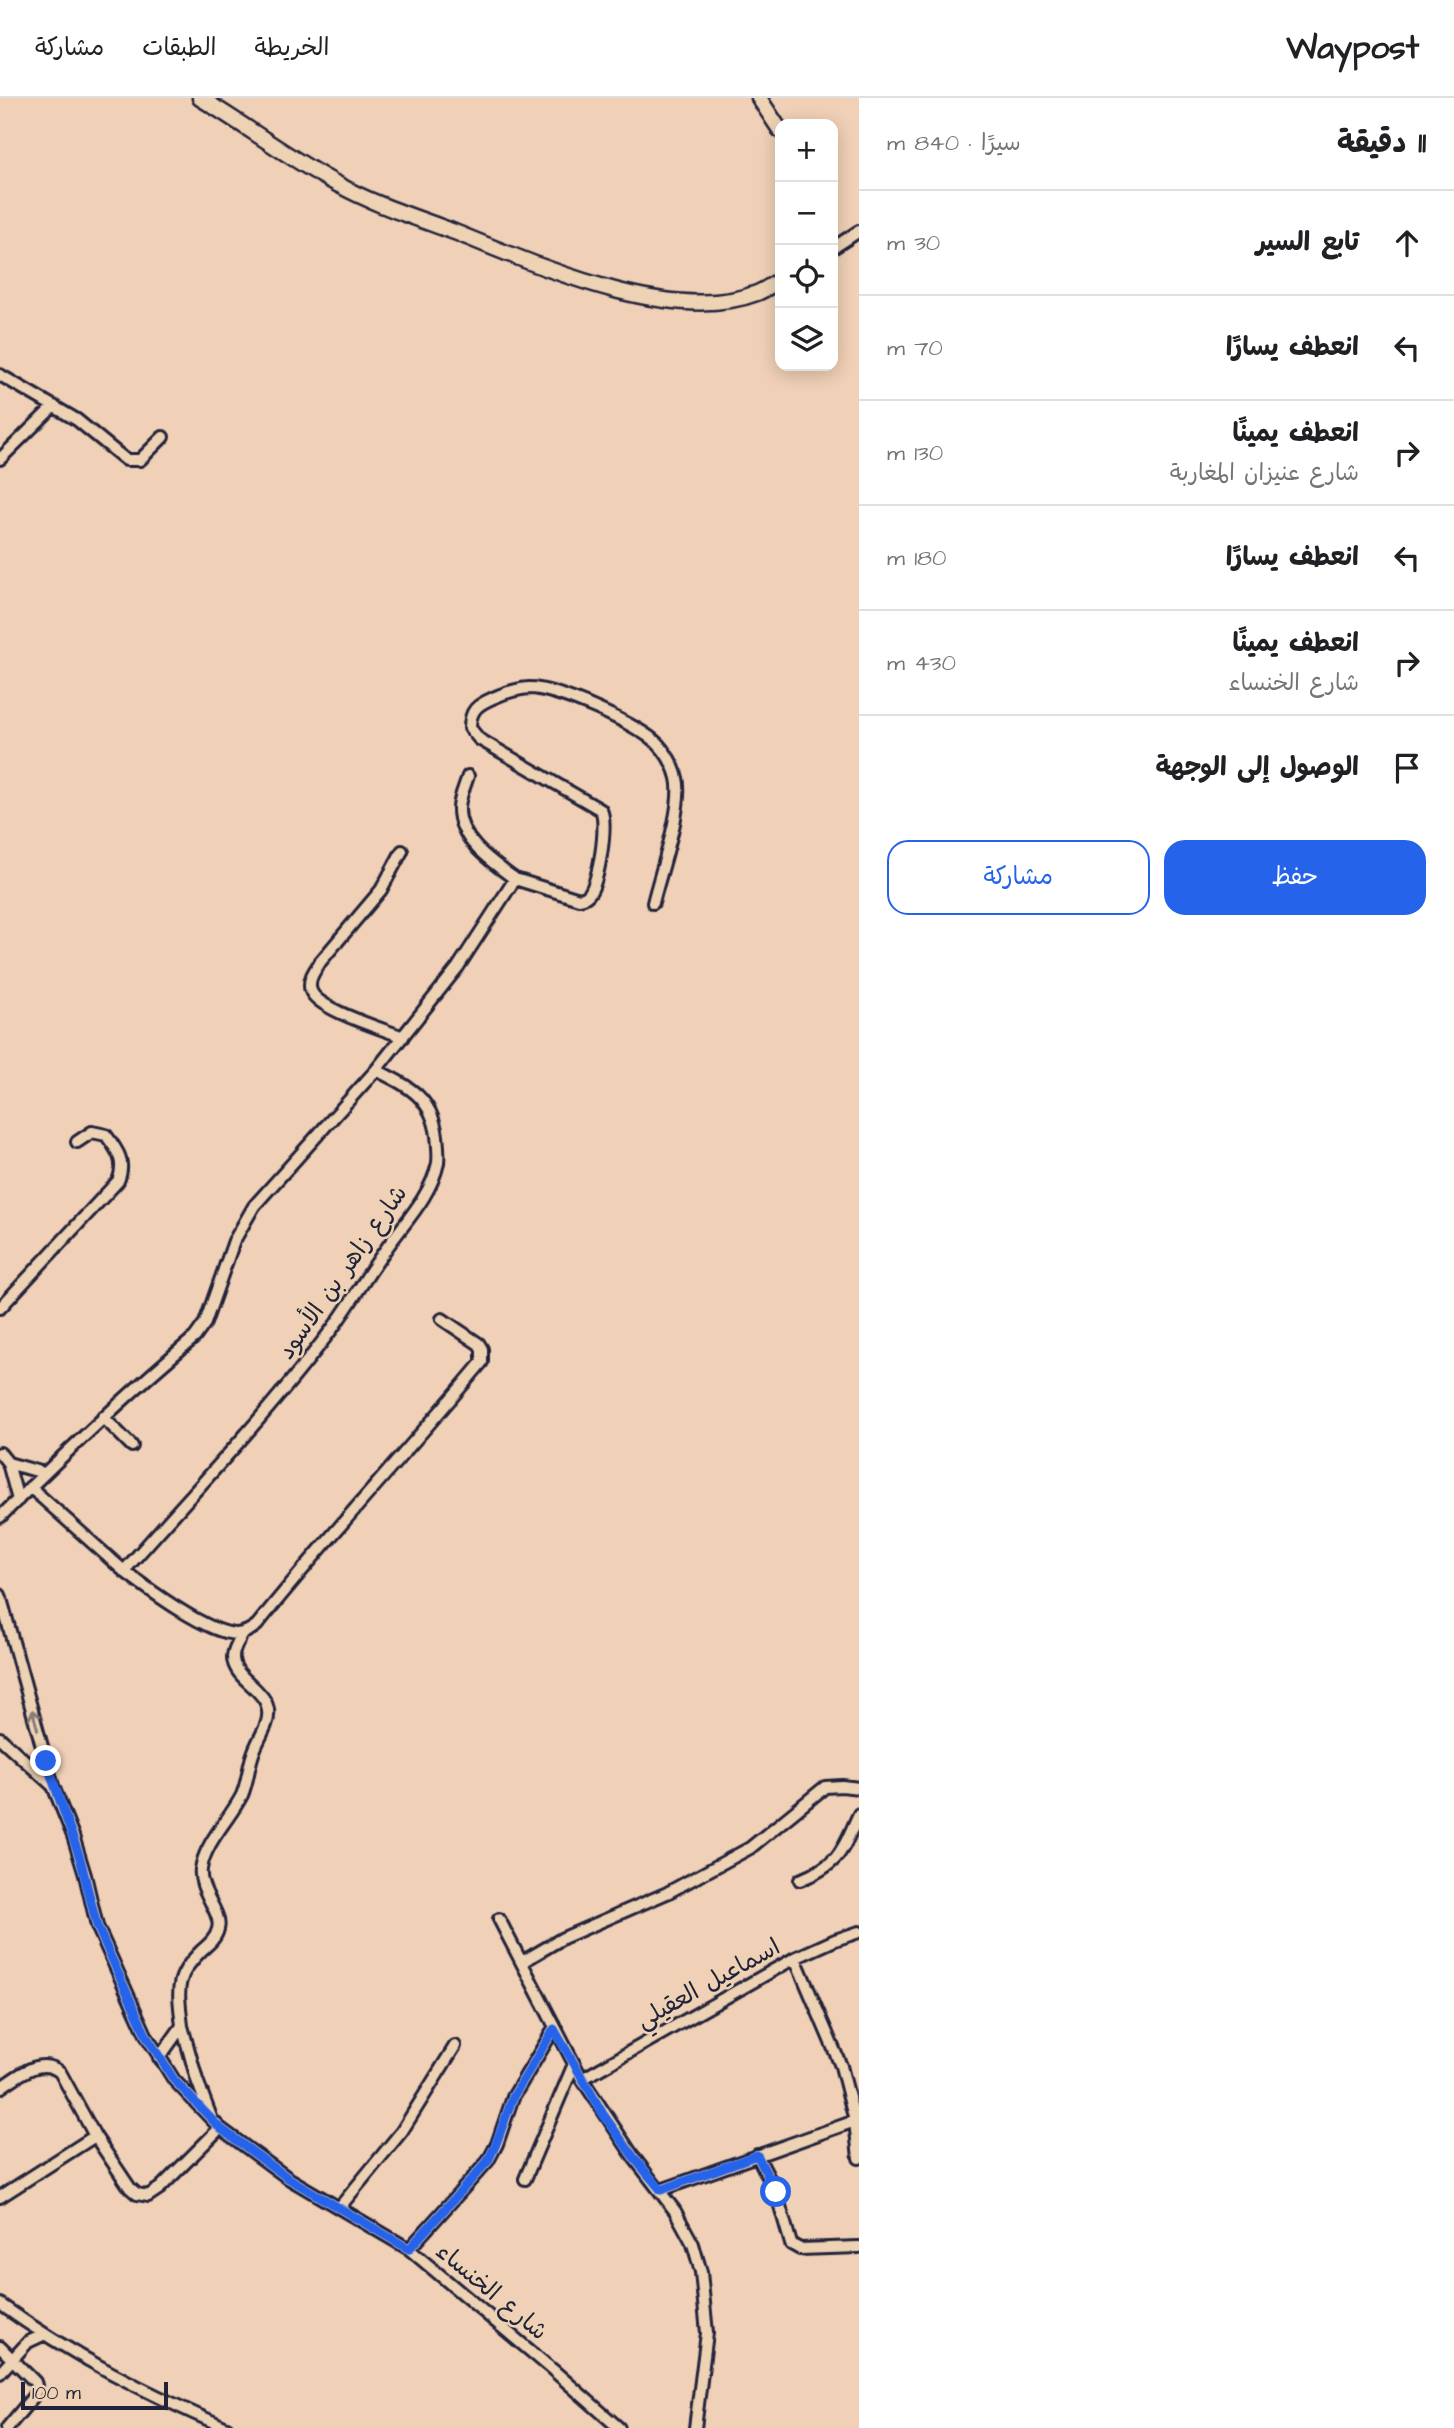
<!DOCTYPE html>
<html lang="ar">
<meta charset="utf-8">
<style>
body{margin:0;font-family:"Architects Daughter","Playpen Sans Arabic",sans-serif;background:#f2f2f2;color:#202124;direction:rtl}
.controls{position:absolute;right:21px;top:21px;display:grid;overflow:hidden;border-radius:14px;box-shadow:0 4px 18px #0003}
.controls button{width:63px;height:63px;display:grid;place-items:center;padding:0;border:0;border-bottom:2px solid #e0e0e0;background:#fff;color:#202124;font:35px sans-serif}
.scale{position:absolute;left:21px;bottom:18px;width:147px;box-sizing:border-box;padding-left:7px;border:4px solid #22223b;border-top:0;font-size:19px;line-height:24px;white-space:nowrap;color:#22223b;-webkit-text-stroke:5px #edd2b4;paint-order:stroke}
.stop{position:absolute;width:21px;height:21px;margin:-16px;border:5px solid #2563eb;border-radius:50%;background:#fff}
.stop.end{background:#2563eb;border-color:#fff;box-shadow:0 2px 7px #0008}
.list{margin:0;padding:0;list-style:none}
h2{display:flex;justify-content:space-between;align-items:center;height:91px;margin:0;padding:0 28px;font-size:30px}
h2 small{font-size:23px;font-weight:400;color:#757577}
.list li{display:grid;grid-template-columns:46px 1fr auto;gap:21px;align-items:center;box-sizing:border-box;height:105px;padding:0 28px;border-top:2px solid #e0e0e0}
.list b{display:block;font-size:26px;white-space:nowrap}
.list p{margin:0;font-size:23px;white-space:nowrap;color:#757577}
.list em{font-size:23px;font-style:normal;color:#757577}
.actions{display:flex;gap:14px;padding:21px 28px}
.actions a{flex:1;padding:16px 0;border:2px solid #2563eb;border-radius:21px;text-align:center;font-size:24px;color:#2563eb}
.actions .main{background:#2563eb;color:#fff}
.icon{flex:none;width:38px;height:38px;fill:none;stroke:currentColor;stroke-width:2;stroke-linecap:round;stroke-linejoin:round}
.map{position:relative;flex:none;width:859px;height:2330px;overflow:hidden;direction:ltr}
header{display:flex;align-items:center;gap:42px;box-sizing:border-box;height:98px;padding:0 35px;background:#fff;border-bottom:2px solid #e0e0e0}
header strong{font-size:33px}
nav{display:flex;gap:38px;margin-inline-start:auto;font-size:24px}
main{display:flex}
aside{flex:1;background:#fff}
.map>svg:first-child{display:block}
</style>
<header>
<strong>Waypost</strong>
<nav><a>الخريطة</a><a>الطبقات</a><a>مشاركة</a></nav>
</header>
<main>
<aside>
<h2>11 دقيقة<small>سيرًا · 840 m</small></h2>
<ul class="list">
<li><svg class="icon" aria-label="ahead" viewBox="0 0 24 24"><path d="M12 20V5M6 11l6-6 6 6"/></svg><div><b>تابع السير</b></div><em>30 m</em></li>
<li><svg class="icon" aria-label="left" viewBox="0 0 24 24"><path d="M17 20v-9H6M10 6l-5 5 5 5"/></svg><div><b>انعطف يسارًا</b></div><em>70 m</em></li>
<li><svg class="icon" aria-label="right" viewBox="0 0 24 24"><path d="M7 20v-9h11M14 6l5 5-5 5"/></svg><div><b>انعطف يمينًا</b><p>شارع عنيزان المغاربة</p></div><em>130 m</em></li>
<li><svg class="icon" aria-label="left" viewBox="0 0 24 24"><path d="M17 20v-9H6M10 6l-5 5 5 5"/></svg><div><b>انعطف يسارًا</b></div><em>180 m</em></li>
<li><svg class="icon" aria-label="right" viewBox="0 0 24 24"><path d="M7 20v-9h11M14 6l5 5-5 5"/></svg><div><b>انعطف يمينًا</b><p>شارع الخنساء</p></div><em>430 m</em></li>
<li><svg class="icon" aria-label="arrive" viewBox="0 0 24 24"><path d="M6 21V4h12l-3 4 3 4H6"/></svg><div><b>الوصول إلى الوجهة</b></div></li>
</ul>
<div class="actions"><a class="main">حفظ</a><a>مشاركة</a></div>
</aside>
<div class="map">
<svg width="859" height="2330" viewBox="0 0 859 2330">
<rect width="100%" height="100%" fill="#f0d0b6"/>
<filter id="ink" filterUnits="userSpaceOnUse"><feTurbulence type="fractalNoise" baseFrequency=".0143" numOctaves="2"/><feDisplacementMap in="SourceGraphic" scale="14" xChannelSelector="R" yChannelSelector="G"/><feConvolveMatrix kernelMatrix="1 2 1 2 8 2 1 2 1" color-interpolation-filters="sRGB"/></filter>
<g filter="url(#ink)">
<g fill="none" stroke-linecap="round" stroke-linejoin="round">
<defs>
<path id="minor" d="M833,150L859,133
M0,277L77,322L126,362H140L163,339
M0,361L54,308
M468,678C465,688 459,700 459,710C458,742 493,765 515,781
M402,753L381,792L321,863C315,872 307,882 311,893C318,912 384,931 403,939
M376,972L458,869L515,781L579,801C584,800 585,800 589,796C599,784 608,725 601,712L479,641L470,630C470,612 477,607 493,600C504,595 517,591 529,590C557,590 640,627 659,647C667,656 674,668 677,680C684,708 660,775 653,805
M0,1210L118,1083C126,1064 118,1053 106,1037L92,1034L77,1044
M103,1319L132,1348
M0,1355L8,1365L44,1375
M8,1365L18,1402
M0,1419C63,1357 127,1296 195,1239L205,1225L234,1143L254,1108L376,972C408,988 432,999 437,1038C438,1047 439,1056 438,1065C431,1098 404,1125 386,1151C367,1177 351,1205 332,1231C268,1316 194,1393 124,1473L30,1389
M124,1473C148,1491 208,1536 237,1536C245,1535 251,1532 257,1527C329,1437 408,1353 482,1264V1251L479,1246L442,1221
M0,1497L53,1688L73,1738L85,1777L97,1828L147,1939L174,1982L220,2030L288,2080L409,2151L553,2272L619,2330
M0,1640L53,1688
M800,1782C841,1765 841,1754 859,1716
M499,1821L582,1981L635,2061L675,2113L693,2146L701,2174L707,2235L695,2330
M795,1860L841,1968L855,2023L859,2060
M522,1864L563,1840L667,1795L750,1750L825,1689L842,1688L859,1690
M182,1928L197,1982L211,2019
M159,1960L182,1928C178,1891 174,1879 202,1852C209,1846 216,1840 218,1831C223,1815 198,1793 201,1771C205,1744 230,1721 242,1697C248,1683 248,1670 253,1656C256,1646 262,1637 266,1627C279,1593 233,1585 233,1559C233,1551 239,1542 243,1535
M582,1981L795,1860L835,1842L859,1834
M0,1990C18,1978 40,1958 60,1974L95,2038
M757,2057L776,2094L791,2146L800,2151L859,2149
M525,2081L574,1966
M661,2092L855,2023
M0,2099L95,2038L130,2090L137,2096L148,2098L160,2090L220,2030
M339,2110L402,2033L455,1948
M409,2151L488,2063L497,2046L513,1999L554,1931
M0,2206C71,2257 146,2295 227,2330
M0,2249L35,2284L37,2291L33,2299L7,2330
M0,2275L28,2244L43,2237"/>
<path id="tertiary" d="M200,0C247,28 291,62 339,87C375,107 418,120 457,135C537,167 672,228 757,195C765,192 773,186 780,182
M759,0L780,32"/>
</defs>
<!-- minor casing -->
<use href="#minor" stroke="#22223b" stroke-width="16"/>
<!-- tertiary casing -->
<use href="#tertiary" stroke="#22223b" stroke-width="19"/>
<!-- minor -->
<use href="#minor" stroke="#edd2b4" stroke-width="10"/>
<!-- tertiary -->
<use href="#tertiary" stroke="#edd2b4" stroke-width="14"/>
</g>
<!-- one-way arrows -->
<defs><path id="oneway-shaft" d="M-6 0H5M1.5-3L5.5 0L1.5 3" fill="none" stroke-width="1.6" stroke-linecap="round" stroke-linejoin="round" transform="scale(1.75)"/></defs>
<use stroke="#887a78" href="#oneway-shaft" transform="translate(35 1622) rotate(-105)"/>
</g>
<g fill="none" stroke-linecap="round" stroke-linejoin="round" filter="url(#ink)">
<!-- route -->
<path stroke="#2563eb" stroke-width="9" d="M46,1663L80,1760L97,1828L147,1939L174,1982L220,2030L288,2080L409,2151L488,2063L496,2046L513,1999L554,1931L603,2016L635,2061L661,2092L757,2057L776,2094"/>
</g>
<g text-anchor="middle" stroke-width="5" stroke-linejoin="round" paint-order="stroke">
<!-- street labels -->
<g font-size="24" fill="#22223b" stroke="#edd2b4">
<text transform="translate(342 1174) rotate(-55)" y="8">شارع زاهر بن الأسود</text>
<text transform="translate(708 1885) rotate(-29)" y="8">اسماعيل العقيلي</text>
<text transform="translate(492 2193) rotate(40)" y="8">شارع الخنساء</text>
</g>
</g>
</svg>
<div class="controls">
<button>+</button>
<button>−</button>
<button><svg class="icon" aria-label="locate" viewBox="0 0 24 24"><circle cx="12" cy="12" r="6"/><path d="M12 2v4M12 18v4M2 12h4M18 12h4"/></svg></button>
<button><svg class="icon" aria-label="layers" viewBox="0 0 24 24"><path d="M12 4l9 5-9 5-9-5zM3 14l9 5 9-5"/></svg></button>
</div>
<div class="scale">100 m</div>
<div class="stop" style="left:776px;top:2094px"></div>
<div class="stop end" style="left:46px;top:1663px"></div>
</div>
</main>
